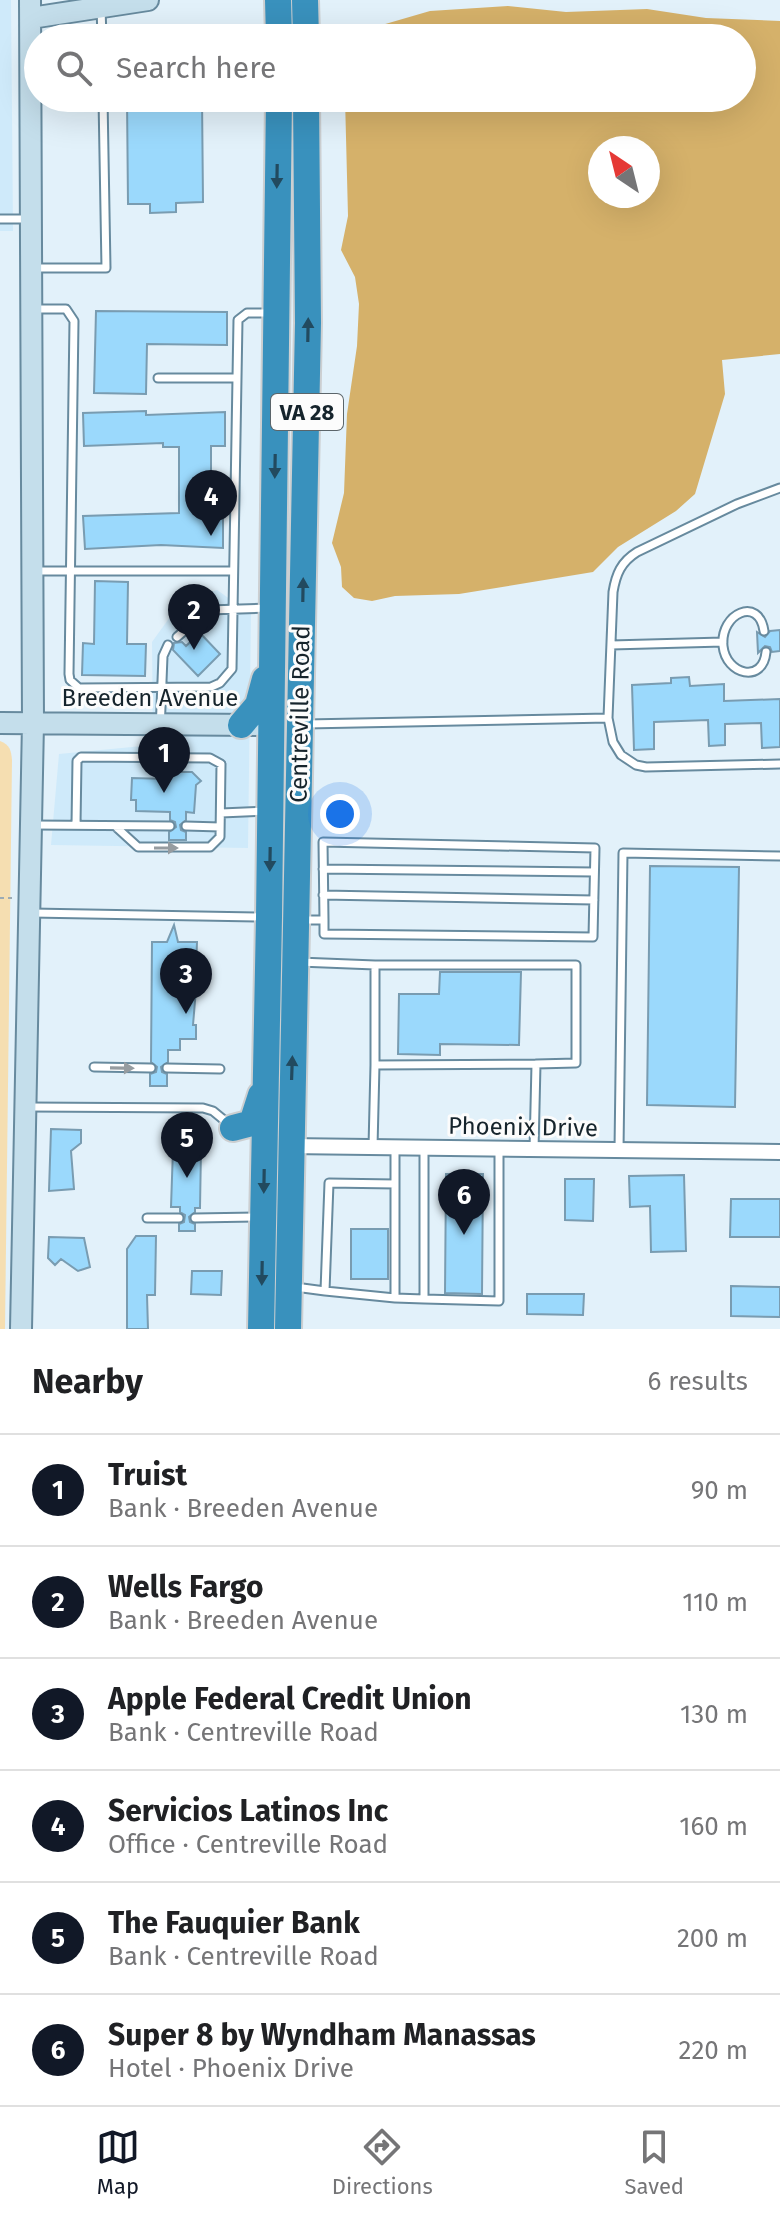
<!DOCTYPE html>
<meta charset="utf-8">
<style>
body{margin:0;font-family:"Fira Sans",sans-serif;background:#f2f2f2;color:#202124}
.compass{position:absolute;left:588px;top:136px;width:72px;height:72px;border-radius:50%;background:#fff;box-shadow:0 8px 32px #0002;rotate:325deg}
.you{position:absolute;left:340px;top:814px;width:28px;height:28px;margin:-20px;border:6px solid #fff;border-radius:50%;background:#1a73e8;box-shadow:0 0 0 12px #1a73e833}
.badge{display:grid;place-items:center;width:52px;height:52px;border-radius:50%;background:#111827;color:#fff;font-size:26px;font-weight:700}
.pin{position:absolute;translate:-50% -66px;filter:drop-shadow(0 2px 4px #0008)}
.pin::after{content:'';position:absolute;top:42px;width:28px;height:24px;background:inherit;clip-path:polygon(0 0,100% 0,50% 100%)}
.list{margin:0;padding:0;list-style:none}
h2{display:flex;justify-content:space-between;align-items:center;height:104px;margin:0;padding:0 32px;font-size:34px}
h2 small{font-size:26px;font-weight:400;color:#757577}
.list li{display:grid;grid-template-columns:52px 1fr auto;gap:24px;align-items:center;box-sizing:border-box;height:112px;padding:0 32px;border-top:2px solid #e0e0e0}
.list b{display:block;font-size:30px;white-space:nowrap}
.list p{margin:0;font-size:26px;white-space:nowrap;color:#757577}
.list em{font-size:26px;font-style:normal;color:#757577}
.icon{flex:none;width:44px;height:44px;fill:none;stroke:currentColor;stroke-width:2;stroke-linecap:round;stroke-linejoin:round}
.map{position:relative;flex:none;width:780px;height:1329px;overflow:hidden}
.search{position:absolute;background:#fff;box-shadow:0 8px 32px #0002;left:24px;right:24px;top:24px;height:88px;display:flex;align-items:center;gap:20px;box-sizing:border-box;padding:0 28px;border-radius:44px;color:#757577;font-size:30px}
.sheet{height:776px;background:#fff}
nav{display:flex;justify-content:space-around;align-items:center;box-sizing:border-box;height:112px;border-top:2px solid #e0e0e0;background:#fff;font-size:22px;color:#757577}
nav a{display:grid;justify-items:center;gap:4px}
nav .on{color:#111827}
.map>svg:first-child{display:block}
</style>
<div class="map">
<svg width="780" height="1329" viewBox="0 0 780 1329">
<rect width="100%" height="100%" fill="#e2f1fa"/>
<!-- built -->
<path fill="#cfeafa" d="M0,0H11L13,231H0Z
M217,590L251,614L248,848L51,845L59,754L153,745L152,642L183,599Z"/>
<!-- green -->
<path fill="#f5deb1" d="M0,741C10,745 11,750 12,760L5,1329H0Z"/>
<!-- forest -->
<path fill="#d5b16a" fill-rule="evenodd" d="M508,6L566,12L647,9L706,18L780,21V354L722,360L725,394L695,494L676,511L618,547L593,572L459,594L395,596L372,601L354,598L342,587L341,567L332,543L344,493L347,414L357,346L359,304L355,277L341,250L348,216L345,98H742V38H366L375,27L430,11ZM600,148H648V196H600Z"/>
<!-- building -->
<path fill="#9bd9fc" stroke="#799cb1" stroke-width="2" d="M179,98H202L203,202L176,203V212L150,213V204H128L127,99Z
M96,311L227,312V345L147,344L146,394L94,393Z
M146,411V415L225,412V446H211V514H223V548L161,545L85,549L83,516L179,513V447H163V443L84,446L83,413Z
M95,581L128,582L127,644H146L145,676L82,675L83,643L94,644Z
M780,630V651L772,652L770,647L765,646L758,653L757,632L765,637L770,631Z
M200,633L220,654L198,676L173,650L174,643L182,642L186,646Z
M689,677L690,686L724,684V701L780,699V747L762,748L761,723L725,724V745L709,746L708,720L654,722V749L634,750L632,685L671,683V678Z
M168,772H192L201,781L196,785L194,813L186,812V820L180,825L181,830L186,832V840H169V832L176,827L175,822L170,820V812L136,811V800H131L132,778L167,779Z
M650,866L739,867L735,1107L647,1105Z
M174,925L178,942H197L196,968L182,967V989H196L193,1025H196V1039H180V1050H168V1062L161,1067L162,1072L167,1074V1086H150V1074L156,1072L157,1067L151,1062L152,942H167Z
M440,972H521L519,1045L440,1044V1055L398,1054L399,994H439Z
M51,1129L81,1130V1143L71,1151L74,1189L49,1191Z
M173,1149H201L200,1208H195V1212L189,1217L190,1222L195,1224V1231H179V1224L184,1222L185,1215L180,1212V1207H171Z
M446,1174H483L482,1294L445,1293Z
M684,1175L686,1251L651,1252L650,1206L630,1207L629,1176Z
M565,1179H594L593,1221L565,1220Z
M731,1199H780V1237H730Z
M351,1229H388V1279H351Z
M136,1236H156L155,1295H147L148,1329H127V1249Z
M49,1237L84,1238L90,1267L78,1271L61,1259L55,1265L48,1258Z
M192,1271H222L221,1295L191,1294Z
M731,1286L780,1287V1317L731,1316Z
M527,1294H584L583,1315L527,1314Z"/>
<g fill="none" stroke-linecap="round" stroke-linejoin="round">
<defs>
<path id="lane" d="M101,8L102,38
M0,219H29
M34,268H106L103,98
M32,309H66L74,321L69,674L70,680L79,688L211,687L220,683L232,669L238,320L247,313H273
M158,378H236
M780,488L737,504L637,552C621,562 616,574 613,592L608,718L613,742L621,755L636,765L646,767L780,764
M35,571H232
M764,631C759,596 720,613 723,646C726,675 763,684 766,652
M177,637L208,610L268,608
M611,645L723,642
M306,724L608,718
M159,757L163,656L168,645
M221,813L267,811
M34,825L170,826
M76,825L77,761L81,757L210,758L221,764L220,837L210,847H138L115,826
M186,826L220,827
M323,869L594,872
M323,895L594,900
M32,913L263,917
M302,920H324V934L593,937L595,848L323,842L324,920
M299,962L375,965V1065L536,1064L534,1150
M375,965H576V1063L536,1064
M94,1067L151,1068
M167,1068L220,1069
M28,1107L203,1108L213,1111L230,1125
M373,1147L375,1065
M424,1148V1299L499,1301V1149
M619,1150L623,853L780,856
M147,1218H179
M195,1218L257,1217
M295,1287L325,1291L329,1183L395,1184V1148
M325,1291L395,1298V1184
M395,1298L424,1299"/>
<path id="street" d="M288,1146L780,1152"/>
<path id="secondary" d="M31,18L148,0
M0,723L256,725
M21,1329L33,723L30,0"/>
<path id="highway" d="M278,0L279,38
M305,0L306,38
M241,725L258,705L265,679
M233,1128L252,1123L261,1095
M261,1329L269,917L279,98
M288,1329L308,323L306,98"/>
</defs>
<!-- lane casing -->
<use href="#lane" stroke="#678a9e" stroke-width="11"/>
<!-- street casing -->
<use href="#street" stroke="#678a9e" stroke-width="18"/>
<!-- secondary casing -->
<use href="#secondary" stroke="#678a9e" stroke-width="24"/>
<!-- highway casing -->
<use href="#highway" stroke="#cccfd1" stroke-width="30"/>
<!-- path -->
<path stroke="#9cabb4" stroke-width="2" stroke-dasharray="4 4" stroke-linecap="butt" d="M0,898H13"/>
<!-- lane -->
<use href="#lane" stroke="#fff" stroke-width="7"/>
<!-- street -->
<use href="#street" stroke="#fff" stroke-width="14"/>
<!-- secondary -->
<use href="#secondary" stroke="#c4deeb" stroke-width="20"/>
<!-- highway -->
<use href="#highway" stroke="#3991bd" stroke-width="26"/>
</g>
<!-- one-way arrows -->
<defs><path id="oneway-solid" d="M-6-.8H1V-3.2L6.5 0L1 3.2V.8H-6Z" transform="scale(2)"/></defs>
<g fill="#224a5f">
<use href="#oneway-solid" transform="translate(277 176) rotate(91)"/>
<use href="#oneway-solid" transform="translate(308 330) rotate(-89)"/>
<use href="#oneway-solid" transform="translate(275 466) rotate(91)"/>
<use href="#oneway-solid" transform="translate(303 590) rotate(-89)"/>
<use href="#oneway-solid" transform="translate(270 859) rotate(91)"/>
<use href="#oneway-solid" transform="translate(292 1068) rotate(-88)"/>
<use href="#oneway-solid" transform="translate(264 1181) rotate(91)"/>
<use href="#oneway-solid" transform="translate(262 1273) rotate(91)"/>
</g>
<g fill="#969ca0">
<use href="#oneway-solid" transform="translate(166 848)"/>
<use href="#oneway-solid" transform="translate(122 1068) rotate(1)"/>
</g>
<g text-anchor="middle" stroke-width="6" stroke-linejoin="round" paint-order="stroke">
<!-- shield labels -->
<rect fill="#fcfcfc" stroke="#5b656a" stroke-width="2" x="271" y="394" width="72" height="36" rx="6"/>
<g font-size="22" font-weight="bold" fill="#16242c">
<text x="307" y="420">VA 28</text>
</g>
<!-- street labels -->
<g font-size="24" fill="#16242c" stroke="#fcfcfc">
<text x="150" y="706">Breeden Avenue</text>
<text transform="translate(300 714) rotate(-89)" y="8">Centreville Road</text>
<text transform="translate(523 1127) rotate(1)" y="8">Phoenix Drive</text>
</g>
</g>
</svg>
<svg class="compass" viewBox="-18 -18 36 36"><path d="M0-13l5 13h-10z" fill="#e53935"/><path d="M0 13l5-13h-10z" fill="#757577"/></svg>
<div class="you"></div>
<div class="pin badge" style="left:164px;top:793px">1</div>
<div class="pin badge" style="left:194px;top:650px">2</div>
<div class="pin badge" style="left:186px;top:1014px">3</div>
<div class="pin badge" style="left:211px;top:536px">4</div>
<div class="pin badge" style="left:187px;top:1178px">5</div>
<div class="pin badge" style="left:464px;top:1235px">6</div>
<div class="search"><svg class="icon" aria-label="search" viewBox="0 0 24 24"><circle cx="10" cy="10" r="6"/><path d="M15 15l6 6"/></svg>Search here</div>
</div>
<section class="sheet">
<h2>Nearby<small>6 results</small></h2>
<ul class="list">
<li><span class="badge">1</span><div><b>Truist</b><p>Bank · Breeden Avenue</p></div><em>90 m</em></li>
<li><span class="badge">2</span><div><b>Wells Fargo</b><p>Bank · Breeden Avenue</p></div><em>110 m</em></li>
<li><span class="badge">3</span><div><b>Apple Federal Credit Union</b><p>Bank · Centreville Road</p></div><em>130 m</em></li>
<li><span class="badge">4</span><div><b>Servicios Latinos Inc</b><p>Office · Centreville Road</p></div><em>160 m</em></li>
<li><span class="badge">5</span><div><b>The Fauquier Bank</b><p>Bank · Centreville Road</p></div><em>200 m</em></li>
<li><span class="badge">6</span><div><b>Super 8 by Wyndham Manassas</b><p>Hotel · Phoenix Drive</p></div><em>220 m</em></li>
</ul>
</section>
<nav>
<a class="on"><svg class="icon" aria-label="map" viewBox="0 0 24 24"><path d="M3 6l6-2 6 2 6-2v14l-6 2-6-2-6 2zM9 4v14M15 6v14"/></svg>Map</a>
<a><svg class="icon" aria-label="directions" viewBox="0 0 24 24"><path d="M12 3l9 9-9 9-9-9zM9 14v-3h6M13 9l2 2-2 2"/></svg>Directions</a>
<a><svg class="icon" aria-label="saved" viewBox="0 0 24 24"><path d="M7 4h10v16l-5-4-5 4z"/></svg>Saved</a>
</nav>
